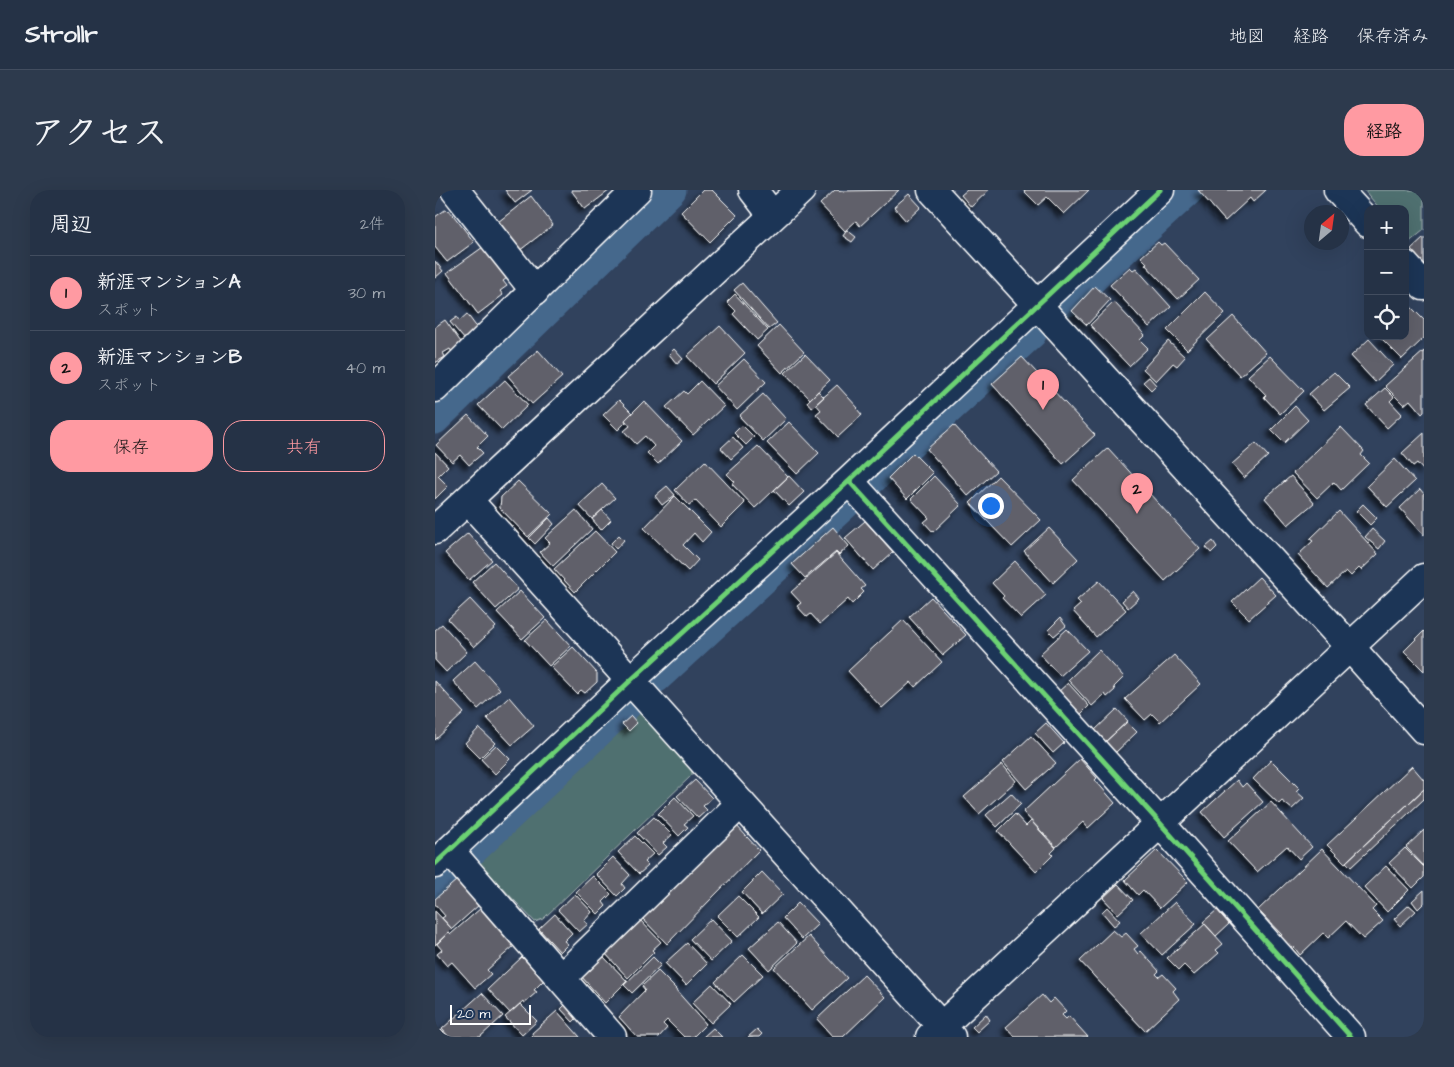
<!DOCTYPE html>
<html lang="ja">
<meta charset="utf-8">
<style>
body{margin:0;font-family:"Architects Daughter","Klee One",sans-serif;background:#2d3a4d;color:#f1f3f6}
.controls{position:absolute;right:15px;top:15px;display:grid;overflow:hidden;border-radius:10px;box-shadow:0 5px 20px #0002}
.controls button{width:45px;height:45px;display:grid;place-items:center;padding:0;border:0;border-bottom:1px solid #424d5f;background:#253246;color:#f1f3f6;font:25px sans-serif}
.compass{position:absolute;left:869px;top:15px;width:45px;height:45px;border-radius:50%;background:#253246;box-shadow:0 5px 20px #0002;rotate:29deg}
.scale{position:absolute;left:15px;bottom:12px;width:81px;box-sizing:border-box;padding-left:5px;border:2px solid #fff;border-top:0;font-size:14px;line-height:18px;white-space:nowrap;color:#fff;-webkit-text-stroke:4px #1d3557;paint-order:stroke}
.you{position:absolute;left:555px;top:315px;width:18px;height:18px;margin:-12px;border:4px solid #fff;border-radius:50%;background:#1a73e8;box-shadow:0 0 0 8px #1a73e833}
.badge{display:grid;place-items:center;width:32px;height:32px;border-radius:50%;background:#ff9aa2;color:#111;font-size:16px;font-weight:700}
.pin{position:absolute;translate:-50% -41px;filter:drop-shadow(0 1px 2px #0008)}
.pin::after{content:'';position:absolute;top:26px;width:18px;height:15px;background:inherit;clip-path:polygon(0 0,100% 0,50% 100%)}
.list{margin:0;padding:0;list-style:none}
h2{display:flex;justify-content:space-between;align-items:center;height:65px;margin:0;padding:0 20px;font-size:21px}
h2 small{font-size:16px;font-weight:400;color:#a3aab3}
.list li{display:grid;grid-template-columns:32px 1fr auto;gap:15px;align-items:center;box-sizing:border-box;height:75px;padding:0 20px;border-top:1px solid #424d5f}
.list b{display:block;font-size:19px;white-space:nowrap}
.list p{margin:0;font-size:16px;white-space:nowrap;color:#a3aab3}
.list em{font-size:16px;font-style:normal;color:#a3aab3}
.actions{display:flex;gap:10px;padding:15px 20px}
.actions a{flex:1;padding:11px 0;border:1px solid #ff9aa2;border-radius:20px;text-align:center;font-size:18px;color:#ff9aa2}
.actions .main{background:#ff9aa2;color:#111}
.icon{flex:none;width:28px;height:28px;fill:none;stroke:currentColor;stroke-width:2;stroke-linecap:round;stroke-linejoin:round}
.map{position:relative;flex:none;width:989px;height:847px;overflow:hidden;border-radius:20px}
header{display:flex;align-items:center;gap:30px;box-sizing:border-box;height:70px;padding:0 25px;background:#253246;border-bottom:1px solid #424d5f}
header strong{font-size:24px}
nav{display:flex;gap:28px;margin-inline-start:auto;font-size:18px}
.intro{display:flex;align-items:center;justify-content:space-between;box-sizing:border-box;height:120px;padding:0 30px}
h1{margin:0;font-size:35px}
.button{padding:12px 22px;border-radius:20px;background:#ff9aa2;color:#111;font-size:18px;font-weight:700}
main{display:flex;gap:30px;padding:0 30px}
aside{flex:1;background:#253246;border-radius:20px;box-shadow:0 5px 20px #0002}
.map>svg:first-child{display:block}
</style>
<header>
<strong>Strollr</strong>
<nav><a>地図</a><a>経路</a><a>保存済み</a></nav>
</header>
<div class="intro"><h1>アクセス</h1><a class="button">経路</a></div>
<main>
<aside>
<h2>周辺<small>2件</small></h2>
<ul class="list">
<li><span class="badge">1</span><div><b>新涯マンションA</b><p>スポット</p></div><em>30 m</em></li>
<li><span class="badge">2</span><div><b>新涯マンションB</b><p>スポット</p></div><em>40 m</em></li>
</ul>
<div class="actions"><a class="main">保存</a><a>共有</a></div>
</aside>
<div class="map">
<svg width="989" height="847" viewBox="0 0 989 847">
<defs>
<filter id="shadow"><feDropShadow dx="-4.5" dy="4.5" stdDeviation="2.5" flood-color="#0009"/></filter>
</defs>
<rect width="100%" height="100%" fill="#31425d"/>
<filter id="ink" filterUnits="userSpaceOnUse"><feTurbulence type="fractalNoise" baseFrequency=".02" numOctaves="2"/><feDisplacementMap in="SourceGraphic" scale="10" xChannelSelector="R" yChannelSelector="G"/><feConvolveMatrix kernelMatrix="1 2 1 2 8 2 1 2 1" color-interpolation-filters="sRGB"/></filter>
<g filter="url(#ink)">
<!-- green -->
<path fill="#506f6f" stroke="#a8b7b7" d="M929,0H989V40L973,53L970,50V19H945Z
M197,518L206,519L257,578V585L108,729L100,732L41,670L45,664Z"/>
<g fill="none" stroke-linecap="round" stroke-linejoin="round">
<!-- canal -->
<path stroke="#45678c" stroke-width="29" d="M633,112L755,0
M0,230L237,0
M436,291L597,144
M222,488L411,314
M39,660L193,515
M0,696L13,684"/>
</g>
<!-- building -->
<path fill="#61616b" stroke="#fff" filter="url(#shadow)" d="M70,0H97L80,13Z
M136,0H175L150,19Z
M268,0H277L302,25L275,52L246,22Z
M400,0L409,1L464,0L425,36L421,31L410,41L385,14Z
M532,0H554L536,17L526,5Z
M588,0H654L629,24L612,7L603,15Z
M763,0H831L818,12L815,8L790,31Z
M474,4L486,17L471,31L459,17Z
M96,6L118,35L84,61L63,32Z
M10,20L15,21L39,52L12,72L0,57V27Z
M412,40L421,47L417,52L408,46Z
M989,47V74L976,59Z
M723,52L726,55L729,53L764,90L743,109L710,74L712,73L706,67Z
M48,57L72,88L68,91L72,96L65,101L68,105L43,124L12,83Z
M0,71L8,81L0,88Z
M695,77L698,80L701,78L736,117L714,137L675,95Z
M307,93L342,133L334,139L299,100Z
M660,96L675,110L652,135L637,121Z
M770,102L790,123L752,160L732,140Z
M300,104L333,140L322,150L298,124L301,121L292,112Z
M679,112L710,145L705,150L713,158L694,176L655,135Z
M974,115L989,130V148L967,169L944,146H970V118Z
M32,124L43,139L30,150L15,132L22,127L24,131Z
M798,126L831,163L805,186L772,150Z
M10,130L28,155L17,162L15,159L8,163L10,167L0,173V137Z
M344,135L369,162L347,183L322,156Z
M285,136L310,163L278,194L252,166Z
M934,149L958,175L940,192L916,166Z
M733,151L750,167L742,176L738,173L721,191L708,179Z
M239,159L248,169L242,174L234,164Z
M103,160L127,187L97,214L73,186Z
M989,161V222L987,224L975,210L969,215L950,196Z
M370,164L395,190L375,209L350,183Z
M835,166L869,201L845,224L829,207L831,205L813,186Z
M587,167L660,245L628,274L557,194Z
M309,169L331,192L302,220L280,196Z
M899,182L915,198L889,220L874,204Z
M714,187L721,195L716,200L708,192Z
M70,190L93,215L67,240L43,215Z
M265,191L289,216L258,245L231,217L249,201L252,204Z
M402,195L423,218L422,219L427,225L403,247L381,224L386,220L381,214Z
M950,198L959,207L955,211L967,224L952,238L931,215Z
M383,201L389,207L377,218L372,212Z
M328,204L351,229L328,251L304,226Z
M184,210L197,223L190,230L191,232L183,240L168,225Z
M209,211L247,251L223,274L212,263L219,256L210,246L201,254L189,241L195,236L190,230Z
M860,216L873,230L849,253L836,240Z
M33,225L53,246L42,257L48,263L34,275L25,265L17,272L1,255Z
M354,232L384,263L362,284L332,253Z
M307,235L319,247L311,255L299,243Z
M519,235L561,281L533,306L492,259Z
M906,237L929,261L926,265L934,273L906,300L899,292L882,308L858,283Z
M989,243V281L982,273L978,276L967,263Z
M298,247L308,258L296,269L286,258Z
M821,253L833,266L809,288L797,274Z
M323,256L353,287L320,318L297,294L300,292L292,284Z
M673,258L765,359L730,391L638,290Z
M0,262L13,276L3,286L13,296L0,309Z
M478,263L498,283L472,309L453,288Z
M960,269L980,291L952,317L932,296Z
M270,271L310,313L286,337L260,310L254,315L240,300Z
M354,286L369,302L354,316L339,300Z
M499,286L526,315L498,342L489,332L494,328L476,309Z
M563,286L606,330L577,357L535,313Z
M856,286L879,313L853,335L830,308Z
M83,291L117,324L93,347L65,318L66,307Z
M167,294L180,308L157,329L144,315Z
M232,296L240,305L227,315L220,306Z
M985,299L989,304V345L965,318Z
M240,306L276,342L267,352L259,343L248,355L263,370L253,381L209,338Z
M928,314L942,328L935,335L921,321Z
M141,320L157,339L118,376L105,362L115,353L110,348Z
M167,320L176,330L166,340L157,329Z
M904,321L943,364L926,380L924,378L916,386L911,381L893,398L863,365L878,351L875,349Z
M114,328L119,334L100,354L94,348Z
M430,331L458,362L438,380L410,348Z
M398,337L414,356L404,365L401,362L370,388L357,374Z
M614,338L643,369L618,393L589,361Z
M937,339L950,351L944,359L930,347Z
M160,341L180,362L140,402L119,379Z
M33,343L57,370L34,390L10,363Z
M184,345L189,350L181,359L176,353Z
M778,351L782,357L776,363L771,357Z
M401,363L430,396L426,399L429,402L417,414L413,409L385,434L376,424L372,427L362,416L366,413L356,402Z
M580,371L611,405L586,428L567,408L569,406L557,393Z
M59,372L83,399L61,419L37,392Z
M824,387L841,405L814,429L797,412Z
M664,391L691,420L661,447L638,421L646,414L642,410Z
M85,401L110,428L87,449L62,422Z
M698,401L704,408L693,418L687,411Z
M496,407L531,445L508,465L474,427Z
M35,409L61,437L39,457L13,429Z
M625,428L631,436L619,446L613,440Z
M112,430L136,456L114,476L90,450Z
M468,430L507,472L480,497L476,492L447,518L413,481Z
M7,434L32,462L11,482L0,470V440Z
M632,439L653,461L625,486L605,464Z
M989,441V481L969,461Z
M138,457L162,483V492L150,503L146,500L142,504L116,477Z
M664,460L689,487L679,497L680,500L672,507L670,504L657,516L633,490Z
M739,465L766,494L725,532L717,524L710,530L690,509Z
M40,471L65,499L43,519L18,491Z
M0,491L29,523L0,550Z
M633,493L654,516L644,526L623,502Z
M74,507L99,536L77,555L52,528Z
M682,519L693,531L669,553L659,541Z
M196,526L202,533L194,541L187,534Z
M692,532L702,542L680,563L670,552Z
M611,533L629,553L618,563L600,543Z
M44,538L60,553L45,568L30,553Z
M596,546L621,573L591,599L568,572Z
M61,555L75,569L60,584L46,569Z
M645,569L662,588L660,590L680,613L653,638L648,632L621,657L588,622Z
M836,570L864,598L861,601L869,608L857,619L847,611L844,614L818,589Z
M567,574L581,591L544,624L529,607Z
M977,576L989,590V599L910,673L892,655Z
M260,590L277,608L268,616L272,620L263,628L242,606Z
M802,590L807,597L811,593L828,612L789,647L767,622Z
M989,599V609L916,677L911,672Z
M576,603L586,614L562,637L551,625Z
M240,607L258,626L249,634L253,637L244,646L223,624Z
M836,612L877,657L864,669L852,656L822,682L793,651Z
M580,624L591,636L596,631L621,658L616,663L618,665L601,682L563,641Z
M219,627L237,645L228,653L232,657L223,665L202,643Z
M301,635L324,660L232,754L207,728Z
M989,640V676L971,657Z
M200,646L218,664L209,672L213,676L204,684L183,662Z
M970,658L989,677V687L978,698L954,673Z
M887,659L941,716L937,720L948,731L928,749L911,731L893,748L888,743L865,765L859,757L857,759L845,746L847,745L823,720Z
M722,660L753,692L725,718L708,700L703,705L690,690Z
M178,667L195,685L187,694L190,698L182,706L161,684Z
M951,676L974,700L952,722L929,697Z
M327,682L348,704L327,724L307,702Z
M158,686L176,704L168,712L171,716L163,724L141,702Z
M22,690L44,715L17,739L7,728L10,726L0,714V709Z
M683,694L698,710L683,724L668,708Z
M989,700V713L983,719L977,711Z
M140,704L157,722L149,731L153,734L144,742L123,720Z
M303,706L324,727L303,747L282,726Z
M740,712L761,734L727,765L706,743Z
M363,713L383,734L367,749L348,728Z
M974,715L981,721L965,736L959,729Z
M672,717L685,731L679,736L667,722Z
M46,718L79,756L52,780L56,784L40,798L17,772L12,776L2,764L7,760L2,754L14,742L16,744Z
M782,720L794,734L781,746L768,732Z
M0,721L17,739L0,755Z
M120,724L137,743L129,751L133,754L125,762L104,739Z
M276,729L297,751L276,771L255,749Z
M205,730L226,752L217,760L219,762L193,788L170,763Z
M343,732L362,753L334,780L314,758Z
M770,734L788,754L781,760L784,763L759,785L749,775L744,780L732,768Z
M678,740L686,747L691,743L703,756L699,759L703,764L706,761L724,781L721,784L724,787L728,784L741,798L738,801L744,809L710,841L645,771Z
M374,746L412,788L377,820L339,778Z
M252,753L272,774L251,795L230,773Z
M308,765L328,785L299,812L280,792Z
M168,766L192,791L170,813L146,786Z
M87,767L109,790L99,800L102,802L89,813L88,811L75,823L53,799Z
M218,767L226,775L197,803L189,795Z
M223,781L241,799H240L271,834L258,847H249L232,830L228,834L232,838L224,847H202L184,827L210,800L207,796Z
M429,785L450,807L408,847H398L382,829Z
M277,794L296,814L276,833L257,813Z
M47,803L68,826L45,847H14L7,839Z
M607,805L614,813L619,808L631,821L627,825L631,829L634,826L653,847H580L571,837Z
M132,813L144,826L138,832L126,819Z
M85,814L102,831L87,845L70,827Z
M122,821L145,847H96L98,845L97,843Z
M551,824L555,830L542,842L537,837Z
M278,838L287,847H268Z
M322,839L327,844L324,847H313Z
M6,840L13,847H0V846Z"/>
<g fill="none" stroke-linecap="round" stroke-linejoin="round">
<defs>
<path id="minor" d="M20,0L100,101
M318,0L338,26
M497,0L915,457L989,540
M903,0L933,33
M970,75L989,96
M0,198L202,0
M414,291L724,632L916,847
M33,310L516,847
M0,340L366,0
M15,661L177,847
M0,674L195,491L414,291L725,0
M126,788L306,613
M495,847L989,388"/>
</defs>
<!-- minor casing -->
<use href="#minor" stroke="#fff" stroke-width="31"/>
<!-- minor -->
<use href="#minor" stroke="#1d3557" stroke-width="28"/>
<defs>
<path id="cycleway" d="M414,291L724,632L916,847
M0,674L195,491L414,291L725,0"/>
</defs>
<!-- cycleway casing -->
<use href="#cycleway" stroke="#1d3557" stroke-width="8"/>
<!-- cycleway -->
<use href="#cycleway" stroke="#6cd273" stroke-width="5"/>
</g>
</g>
</svg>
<div class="controls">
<button>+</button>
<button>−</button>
<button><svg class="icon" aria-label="locate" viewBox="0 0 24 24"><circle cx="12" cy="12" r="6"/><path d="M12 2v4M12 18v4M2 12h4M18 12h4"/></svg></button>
</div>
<svg class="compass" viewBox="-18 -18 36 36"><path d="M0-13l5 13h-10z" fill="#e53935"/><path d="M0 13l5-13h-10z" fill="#a3aab3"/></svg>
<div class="scale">20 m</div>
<div class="you"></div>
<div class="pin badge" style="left:608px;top:220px">1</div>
<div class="pin badge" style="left:702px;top:324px">2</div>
</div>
</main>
